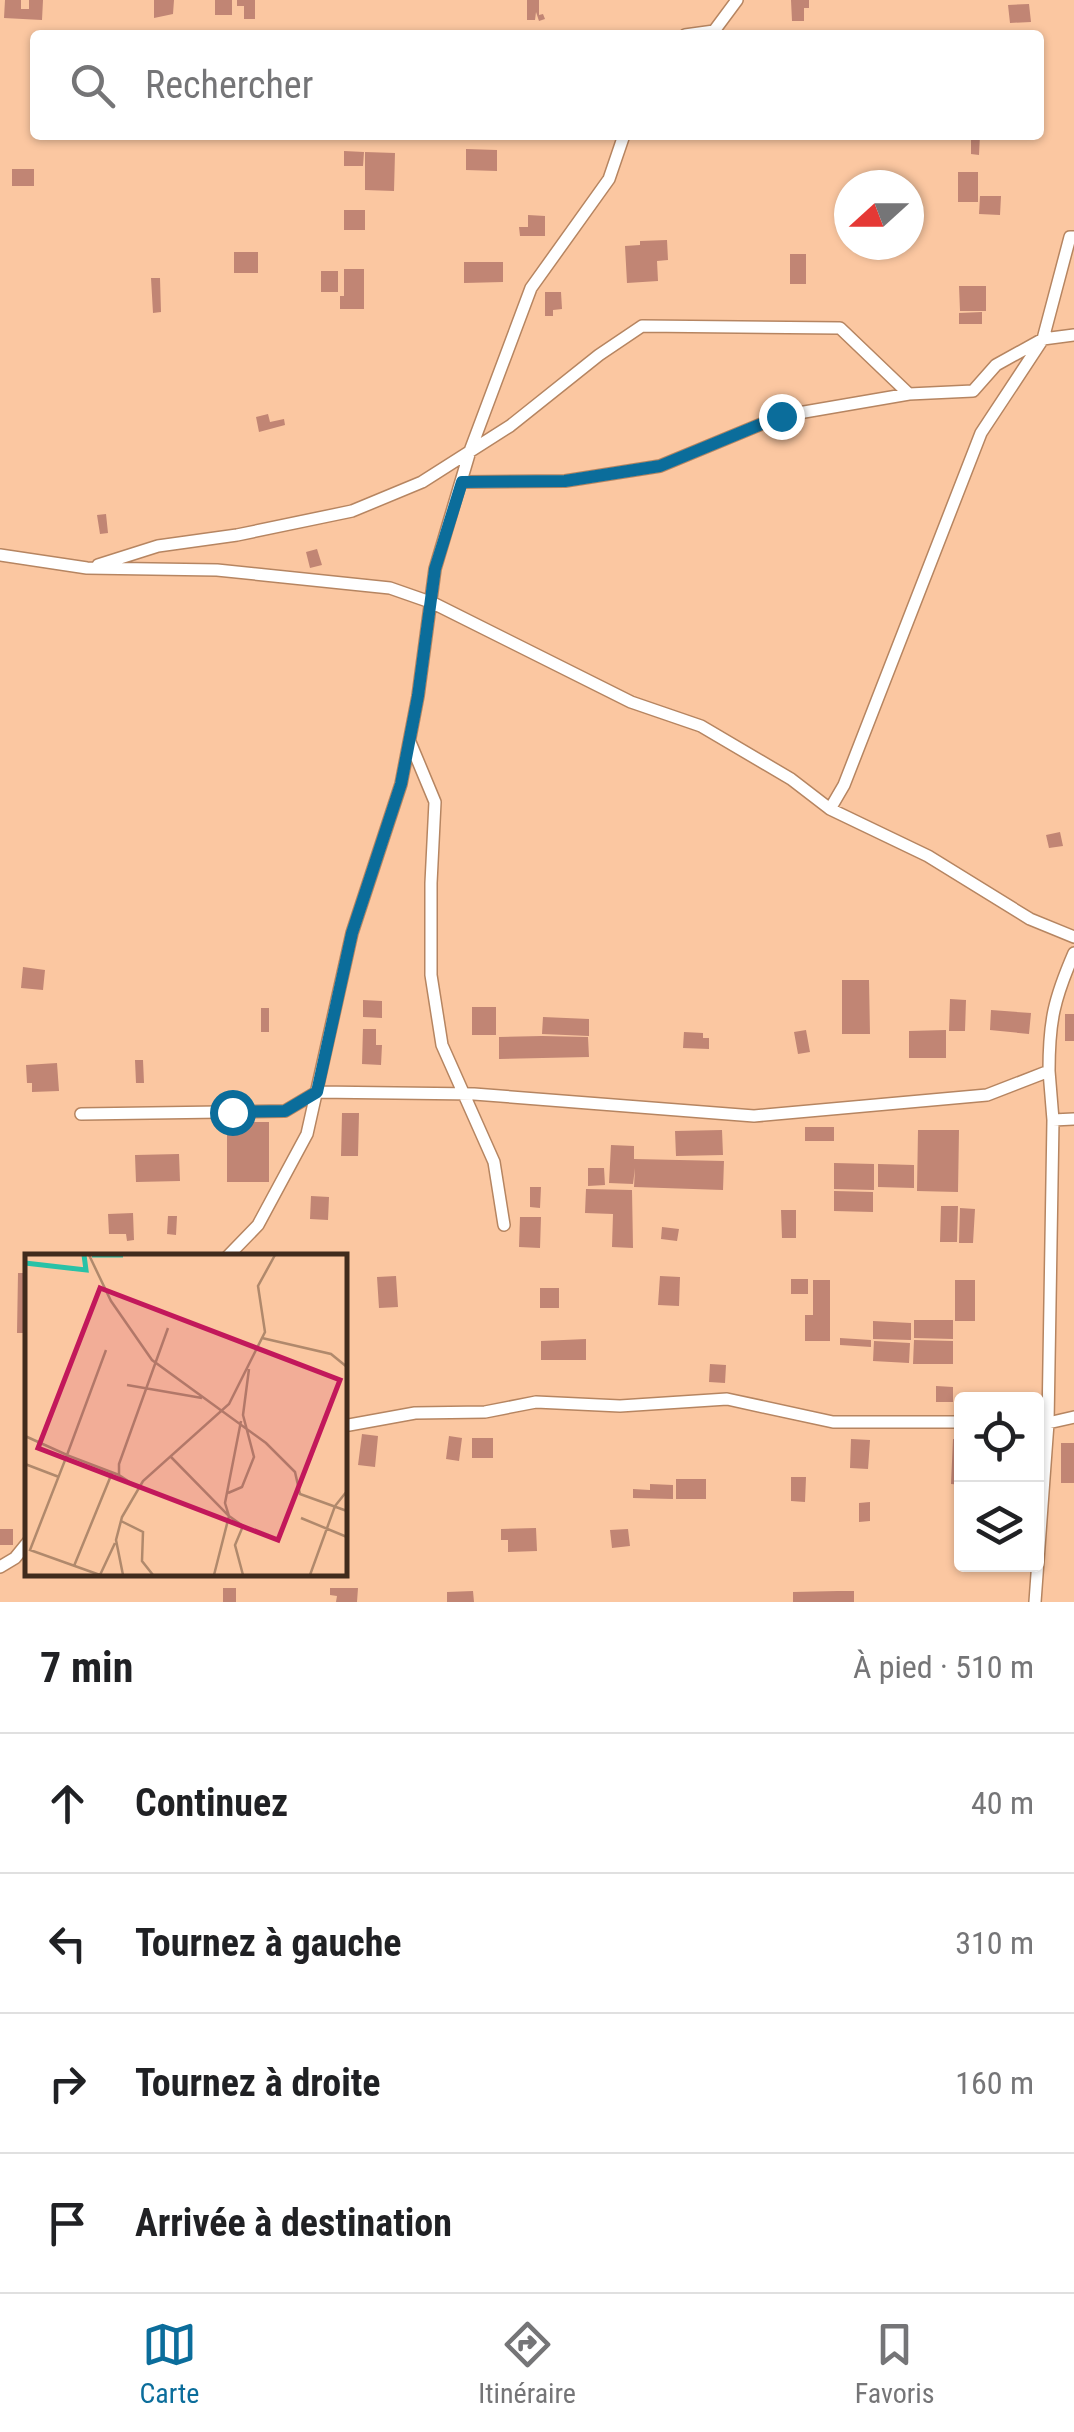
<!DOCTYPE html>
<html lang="fr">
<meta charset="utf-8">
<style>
body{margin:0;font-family:"Roboto Condensed",sans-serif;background:#f2f2f2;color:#202124}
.controls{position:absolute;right:30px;bottom:30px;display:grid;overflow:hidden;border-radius:10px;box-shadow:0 2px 8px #0004}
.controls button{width:90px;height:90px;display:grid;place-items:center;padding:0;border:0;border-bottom:2px solid #e0e0e0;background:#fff;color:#202124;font:50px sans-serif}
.compass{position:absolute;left:834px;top:170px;width:90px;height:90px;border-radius:50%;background:#fff;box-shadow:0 2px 8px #0004;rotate:249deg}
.stop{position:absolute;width:30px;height:30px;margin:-22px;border:8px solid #0b6d9b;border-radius:50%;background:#fff}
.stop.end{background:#0b6d9b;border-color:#fff;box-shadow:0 2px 10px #0008}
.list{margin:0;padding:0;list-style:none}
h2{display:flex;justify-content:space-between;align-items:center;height:130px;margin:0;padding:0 40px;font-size:42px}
h2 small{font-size:32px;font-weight:400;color:#757577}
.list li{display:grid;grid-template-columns:65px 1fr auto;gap:30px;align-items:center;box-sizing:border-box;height:140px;padding:0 40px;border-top:2px solid #e0e0e0}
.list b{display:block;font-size:38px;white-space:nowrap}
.list em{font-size:32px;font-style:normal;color:#757577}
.icon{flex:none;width:55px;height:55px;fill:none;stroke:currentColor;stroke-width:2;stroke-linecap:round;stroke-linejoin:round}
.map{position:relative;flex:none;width:1074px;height:1602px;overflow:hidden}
.search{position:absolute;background:#fff;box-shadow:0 2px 8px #0004;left:30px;right:30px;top:30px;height:110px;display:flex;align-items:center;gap:25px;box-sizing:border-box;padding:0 35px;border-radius:10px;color:#757577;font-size:38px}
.sheet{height:690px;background:#fff}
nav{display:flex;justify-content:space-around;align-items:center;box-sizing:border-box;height:140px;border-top:2px solid #e0e0e0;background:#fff;font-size:28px;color:#757577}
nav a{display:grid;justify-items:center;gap:5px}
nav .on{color:#0b6d9b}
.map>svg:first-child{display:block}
</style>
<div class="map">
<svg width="1074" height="1602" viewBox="0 0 1074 1602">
<rect width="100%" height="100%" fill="#fbc7a1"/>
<!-- building -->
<path fill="#c18574" d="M5,0H21V9H29V0H43L42,20L4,18Z
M154,0H174L173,14L154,18Z
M215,0H232V15H215Z
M237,0H255V19H244V6H237Z
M527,0H539V15L543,14L545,19L539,21L536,12L535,20H527Z
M791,0H809V8H804V21H792Z
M1029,4L1031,22L1010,23L1008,5Z
M958,135H980L979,155L971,154V140H958Z
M466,149L497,150V171L466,170Z
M344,151L364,152L363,166H344Z
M365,152L395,153L394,191L365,190Z
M12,169H34V186H12Z
M958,172H978V202H958Z
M980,196H1001L1000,215L979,214Z
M344,210H365V230H344Z
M528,215L545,216V236H520L519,227H528Z
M667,240L668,260L657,261L658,281L627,283L625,246L640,245V241Z
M234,252H258V273H234Z
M790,254H806V284H790Z
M464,262H503V282L464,283Z
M344,269H364V309H340V296H344Z
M321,271H338V292H321Z
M151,278H160L161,312L153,313Z
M959,286H986V311H960Z
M545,292H561L562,309L553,310V316H545Z
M982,312V324H959V313Z
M268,414L270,422L284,419L285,425L259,432L256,417Z
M106,514L108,533L100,534L97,515Z
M317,549L322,565L310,568L306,552Z
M1060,832L1063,846L1049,848L1046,835Z
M23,967L45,970L43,990L21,988Z
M842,980H869L870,1034H842Z
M950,999L966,1000L965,1031H949Z
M363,1000L382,1001V1018L363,1017Z
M472,1007H496V1035H472Z
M261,1008H269V1032H261Z
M991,1010L1031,1013L1029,1034L990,1030Z
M1065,1014H1074V1041H1065Z
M543,1017L589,1019V1036L542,1034Z
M363,1029H376V1045H382L381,1065L362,1064Z
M806,1030L810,1052L798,1054L794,1032Z
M946,1030V1058H909V1031Z
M684,1032L703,1033V1038H709V1049L683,1048Z
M542,1036L588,1037L589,1057L499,1059V1037Z
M135,1060H143L144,1083H136Z
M57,1063L59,1091L32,1092V1083H27L26,1065Z
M342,1113H359L358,1156H341Z
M227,1122H269V1182H227Z
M805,1127H834V1141H805Z
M722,1130L723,1155L676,1156L675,1131Z
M918,1130H959L958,1192L917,1191Z
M611,1145L634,1146V1159L724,1161L723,1190L634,1187L635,1168L633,1184L609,1183Z
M179,1154L180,1181L136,1182L135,1155Z
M834,1163L874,1164V1190L834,1189Z
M878,1164L914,1165V1188L878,1187Z
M588,1168H604L605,1185L588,1186Z
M530,1187H541L540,1208L530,1207Z
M586,1189L632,1190L633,1248L612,1247L613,1214L585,1213Z
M834,1191L873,1192V1212L834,1211Z
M311,1196L329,1197L328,1220L310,1219Z
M941,1206H958L957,1242H940Z
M960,1208L975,1209L973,1243H959Z
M781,1210H796V1238H782Z
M133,1213L134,1240L127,1241L126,1234H109L108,1214Z
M168,1216H177L176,1235L167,1234Z
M520,1217H541L540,1248L519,1247Z
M662,1227L679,1229L677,1241L661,1239Z
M18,1273H28V1333H17Z
M396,1276L398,1307L379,1308L377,1277Z
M660,1276L680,1277L679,1306L658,1305Z
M791,1279H808V1294H791Z
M813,1280H830V1341H805V1315H813Z
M955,1280H975V1321H955Z
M540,1288H559V1308H540Z
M914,1320H953V1339L914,1338Z
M873,1321L911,1323V1340L873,1339Z
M840,1338L871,1340V1347L840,1345Z
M586,1339V1360H541V1341Z
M914,1340L953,1341V1364H913Z
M874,1341L910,1343L909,1363L873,1361Z
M710,1364L726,1365L725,1383L709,1382Z
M936,1386L953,1387V1402H936Z
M362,1434L378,1436L375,1467L358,1465Z
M449,1436L462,1438L459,1461L446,1459Z
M472,1438H493V1458H472Z
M851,1439L870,1440L868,1469L850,1468Z
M953,1439H962V1485L951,1484Z
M1061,1443H1074V1483H1061Z
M791,1477H806L805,1502L791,1501Z
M676,1479H706V1499H676Z
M650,1484L673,1485V1499L633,1498V1489L650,1490Z
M870,1502V1521L859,1522V1503Z
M536,1528L537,1551L508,1552V1540H501V1529Z
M0,1529H13V1545H0Z
M628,1529L630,1546L612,1548L610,1530Z
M223,1588H236V1602H223Z
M330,1588H358L357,1602H336L337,1596L330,1595Z
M473,1591L474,1602H447V1592Z
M838,1591H854V1602H793V1592Z"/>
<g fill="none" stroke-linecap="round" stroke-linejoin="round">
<defs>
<path id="minor" d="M685,35L714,31L737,0
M462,482L565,481L660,466L781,416L909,394L973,391L996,365L1043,339L1070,237H1074
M0,555L87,568L217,570L390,588L433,603L631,702L701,726L791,779L830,809L928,856L1030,919L1074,937
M98,565L158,546L237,535L352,511L422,482L510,426L599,355L642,326L840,328L909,394
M410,742L435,802L431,883V975L442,1045L494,1162L504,1225
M830,809L844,785L981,433L1043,339L1074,335
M1049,1071L1053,1120L1048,1423L1074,1417
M81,1114L285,1111L317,1092L474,1094L754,1116L987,1095L1049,1071C1049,1021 1054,999 1074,953
M1053,1120L1074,1119
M227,1257L258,1225L307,1134L352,933L401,784L418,696L435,569L470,451L531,288L609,179L624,135
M349,1425L415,1413L485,1412L536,1402L620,1406L727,1399L833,1422H962
M0,1567L15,1558L28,1542
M1035,1602L1048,1423H1036"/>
</defs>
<!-- minor casing -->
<use href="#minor" stroke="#b68561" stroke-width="14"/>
<!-- minor -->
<use href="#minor" stroke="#fff" stroke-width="11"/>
</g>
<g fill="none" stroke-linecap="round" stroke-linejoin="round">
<!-- route -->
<path stroke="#0b6d9b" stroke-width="12" d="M232,1112L285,1111L317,1092L352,933L401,784L418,696L435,569L462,482L565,481L660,466L781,416"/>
</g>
<!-- overview -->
<g transform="translate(25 1254)">
<rect width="322" height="322" fill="#fbc7a1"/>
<path fill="none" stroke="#29c2a7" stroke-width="5" d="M67,1H98M0,9L61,16L59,1"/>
<path fill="none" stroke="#b0896c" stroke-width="2.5" d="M64,1L86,47L127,106L241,189L270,218L275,240L322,257M237,84L306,100L322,113M102,131L177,144M216,167L200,249L204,262L218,272L210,291L218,321M0,182L42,201L81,96M146,203L204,262L189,321M0,210L34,223M112,233L94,221V210L143,74M203,239L217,233L229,203L218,161L224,115M276,264L322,283M96,267L118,278L117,307L128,321M49,312L87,219M75,321L5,296L42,201L94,221M75,321L90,289M98,321L91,286L97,263L118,227L204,150L240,78L233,32L250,1M285,321L310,252L322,237"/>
<path fill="#c2185b" fill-opacity="0.15" stroke="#c2185b" stroke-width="5" d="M75,34L315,126L253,286L13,194Z"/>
<rect width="322" height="322" fill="none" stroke="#402b1c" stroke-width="5"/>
</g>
</svg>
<div class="controls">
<button><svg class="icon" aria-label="locate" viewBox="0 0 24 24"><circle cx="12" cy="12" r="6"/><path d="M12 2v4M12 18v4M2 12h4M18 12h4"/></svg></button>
<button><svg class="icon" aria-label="layers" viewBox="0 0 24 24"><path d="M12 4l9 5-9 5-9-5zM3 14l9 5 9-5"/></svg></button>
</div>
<svg class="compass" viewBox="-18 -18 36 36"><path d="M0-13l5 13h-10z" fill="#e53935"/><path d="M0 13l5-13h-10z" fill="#757577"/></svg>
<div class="stop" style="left:232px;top:1112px"></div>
<div class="stop end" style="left:781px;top:416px"></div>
<div class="search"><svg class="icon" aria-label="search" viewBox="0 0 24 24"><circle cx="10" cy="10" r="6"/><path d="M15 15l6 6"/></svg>Rechercher</div>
</div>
<section class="sheet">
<h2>7 min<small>À pied · 510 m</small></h2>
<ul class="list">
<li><svg class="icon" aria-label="ahead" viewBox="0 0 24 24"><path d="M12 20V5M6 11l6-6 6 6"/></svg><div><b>Continuez</b></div><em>40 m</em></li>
<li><svg class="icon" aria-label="left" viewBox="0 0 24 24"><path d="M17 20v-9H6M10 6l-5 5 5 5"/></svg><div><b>Tournez à gauche</b></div><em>310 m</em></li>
<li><svg class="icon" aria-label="right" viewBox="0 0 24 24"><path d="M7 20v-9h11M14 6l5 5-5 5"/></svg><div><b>Tournez à droite</b></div><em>160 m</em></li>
<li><svg class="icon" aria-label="arrive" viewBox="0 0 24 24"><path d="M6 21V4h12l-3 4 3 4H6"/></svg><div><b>Arrivée à destination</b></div></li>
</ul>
</section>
<nav>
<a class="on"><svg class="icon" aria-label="map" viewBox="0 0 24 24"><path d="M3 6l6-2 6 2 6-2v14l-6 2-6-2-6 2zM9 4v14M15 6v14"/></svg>Carte</a>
<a><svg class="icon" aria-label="directions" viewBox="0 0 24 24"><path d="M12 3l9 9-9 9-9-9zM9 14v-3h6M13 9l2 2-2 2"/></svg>Itinéraire</a>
<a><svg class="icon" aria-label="saved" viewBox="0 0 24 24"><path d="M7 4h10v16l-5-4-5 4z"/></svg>Favoris</a>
</nav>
